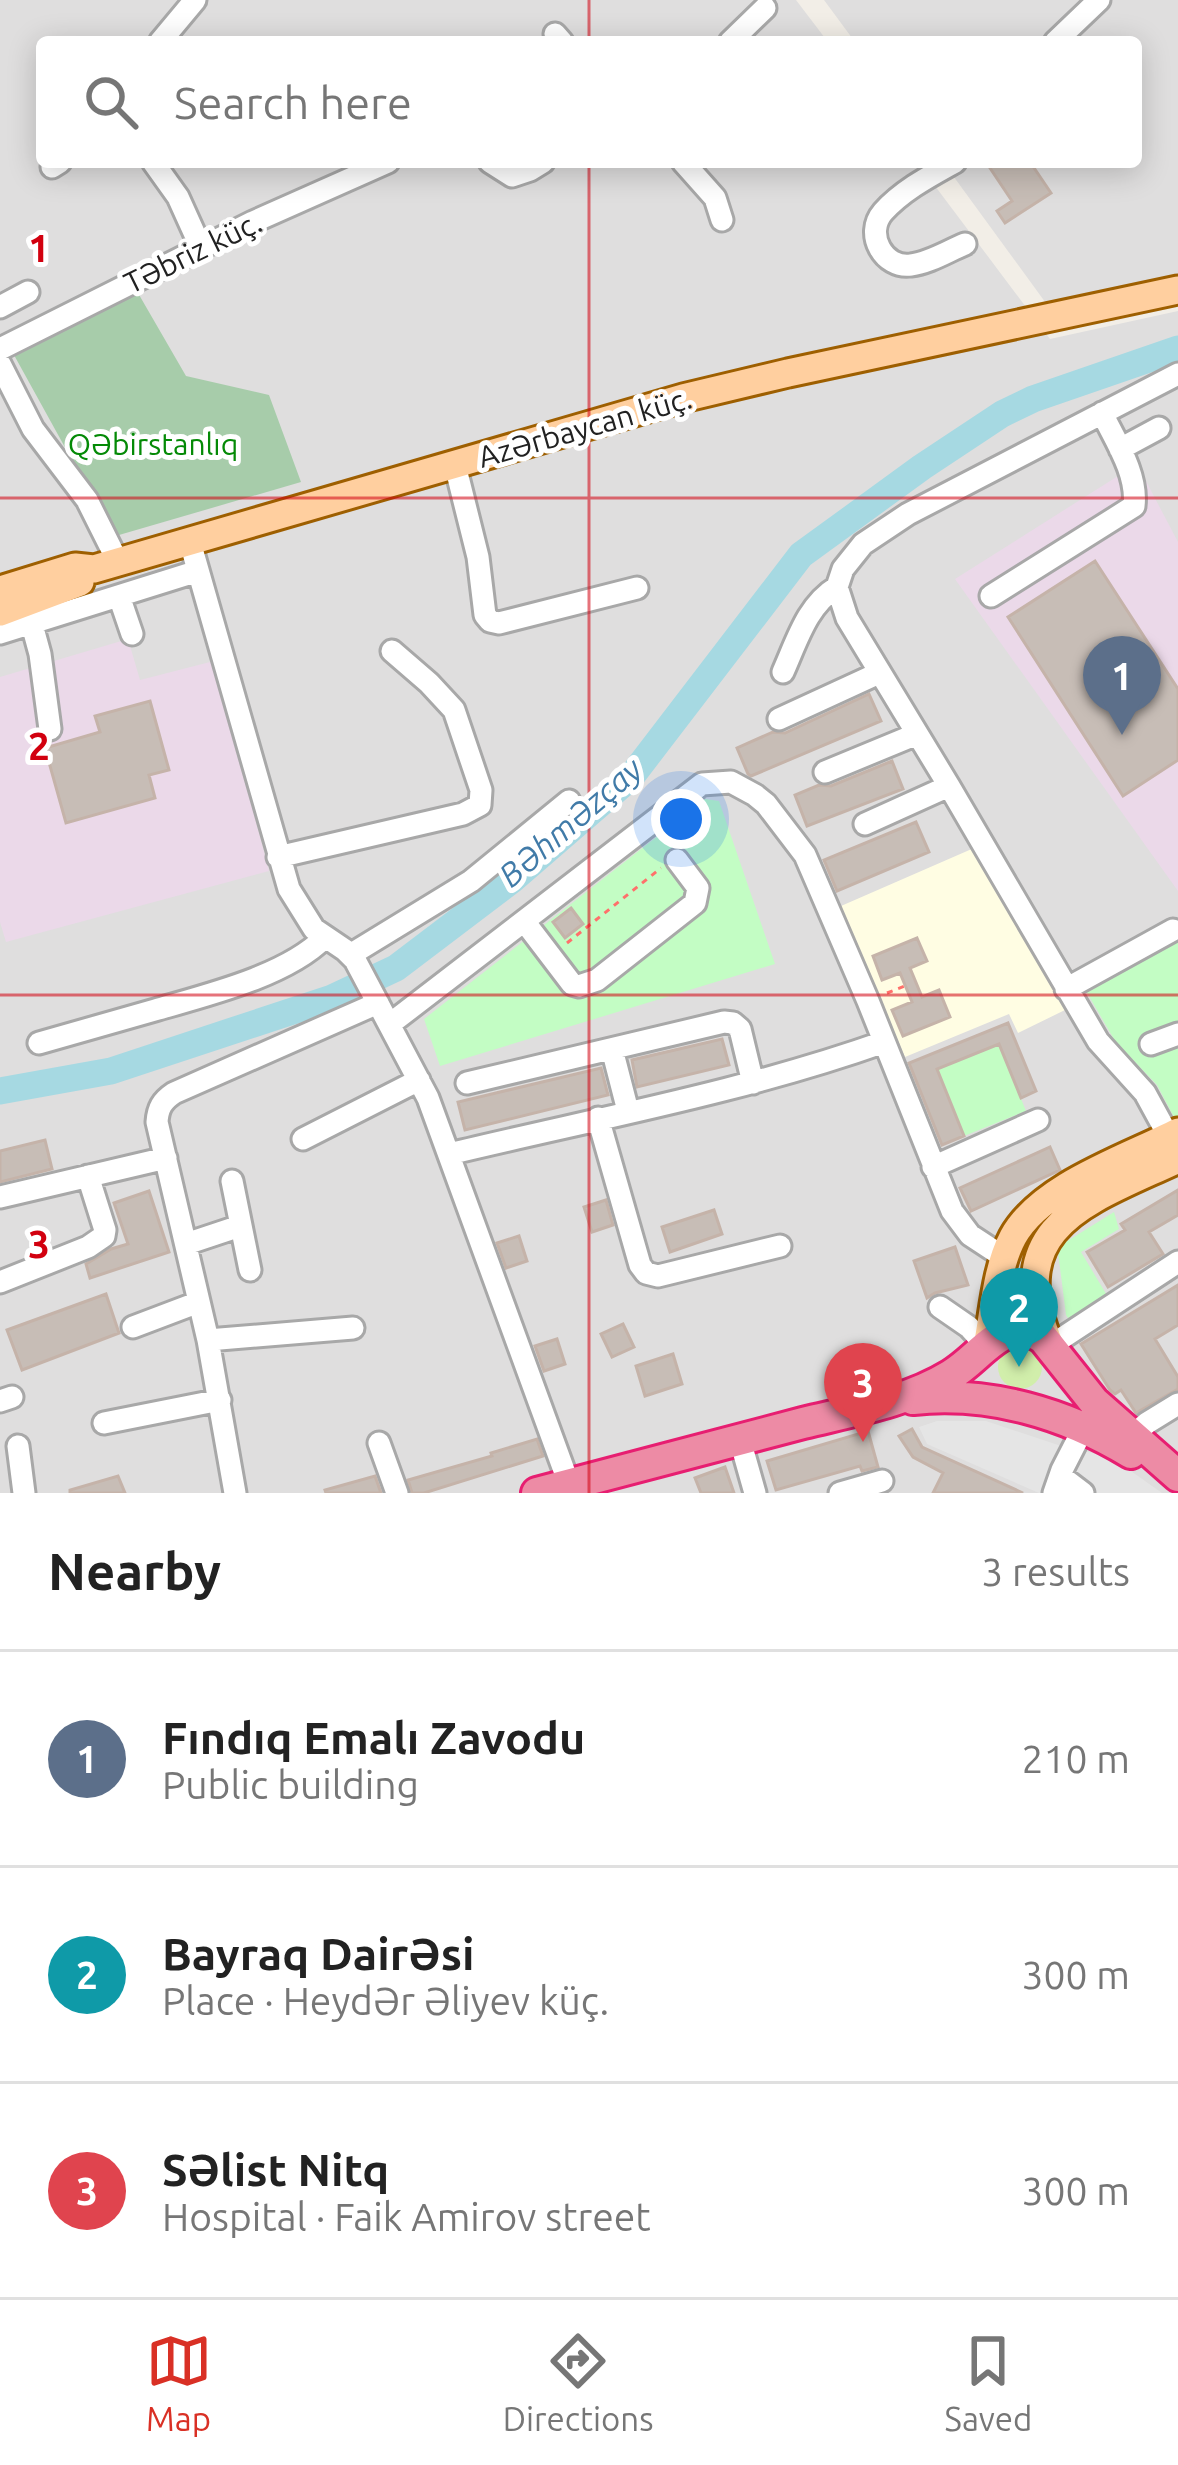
<!DOCTYPE html>
<meta charset="utf-8">
<style>
body{margin:0;font-family:Ubuntu,sans-serif;background:#f2f2f2;color:#222}
.you{position:absolute;left:681px;top:819px;width:42px;height:42px;margin:-30px;border:9px solid #fff;border-radius:50%;background:#1a73e8;box-shadow:0 0 0 18px #1a73e833}
.badge{display:grid;place-items:center;width:78px;height:78px;border-radius:50%;background:#d93025;color:#fff;font-size:39px;font-weight:700}
.pin{position:absolute;translate:-50% -99px;filter:drop-shadow(0 3px 6px #0008)}
.pin::after{content:'';position:absolute;top:63px;width:42px;height:36px;background:inherit;clip-path:polygon(0 0,100% 0,50% 100%)}
.list{margin:0;padding:0;list-style:none}
h2{display:flex;justify-content:space-between;align-items:center;height:156px;margin:0;padding:0 48px;font-size:51px}
h2 small{font-size:39px;font-weight:400;color:#767676}
.list li{display:grid;grid-template-columns:78px 1fr auto;gap:36px;align-items:center;box-sizing:border-box;height:216px;padding:0 48px;border-top:3px solid #e0e0e0}
.list b{display:block;font-size:45px;white-space:nowrap}
.list p{margin:0;font-size:39px;white-space:nowrap;color:#767676}
.list em{font-size:39px;font-style:normal;color:#767676}
.icon{flex:none;width:66px;height:66px;fill:none;stroke:currentColor;stroke-width:2;stroke-linecap:round;stroke-linejoin:round}
.map{position:relative;flex:none;width:1178px;height:1493px;overflow:hidden}
.search{position:absolute;background:#fff;box-shadow:0 6px 30px #0003;left:36px;right:36px;top:36px;height:132px;display:flex;align-items:center;gap:30px;box-sizing:border-box;padding:0 42px;border-radius:12px;color:#767676;font-size:45px}
.sheet{height:804px;background:#fff}
nav{display:flex;justify-content:space-around;align-items:center;box-sizing:border-box;height:168px;border-top:3px solid #e0e0e0;background:#fff;font-size:33px;color:#767676}
nav a{display:grid;justify-items:center;gap:6px}
nav .on{color:#d93025}
.map>svg:first-child{display:block}
</style>
<div class="map">
<svg width="1178" height="1493" viewBox="0 0 1178 1493">
<rect width="100%" height="100%" fill="#f2eee7"/>
<!-- residential -->
<path fill="#dfdede" d="M0,0H796L828,42H42V162H917L1050,339L1178,311V1493H0Z
M824,0H1178V281L1048,306L943,162H1136V42H855Z"/>
<!-- industrial -->
<path fill="#ebd9e9" d="M1137,464L1178,542V891L955,579Z
M128,639L140,680L214,661L269,871L6,942L0,922V677Z"/>
<!-- education -->
<path fill="#fffde3" d="M974,848L1065,1010L1018,1033L1009,1014L905,1057L841,906Z"/>
<!-- grass -->
<path fill="#d1eeab" d="M998 1367a22 22 0 1 1 44 0a22 22 0 1 1-44 0Z"/>
<!-- cemetery -->
<path fill="#a7ccaa" d="M138,293L186,376L269,395L301,482L119,535L67,451L14,355Z"/>
<!-- park -->
<path fill="#c3fdc4" d="M705,799L719,801L775,964L440,1066L424,1019Z
M1178,940V1121H1176L1157,1085L1115,1041L1086,991Z
M999,1044L1026,1111L964,1136L937,1069Z
M1114,1212L1119,1229L1081,1252L1111,1302L1070,1321L1066,1315L1058,1252L1061,1245Z"/>
<!-- parking -->
<path fill="#e5e5e5" d="M937,1421H986L1064,1447L1044,1493H1039L927,1444L919,1427Z
M1083,1451L1111,1457L1162,1493H1064Z"/>
<g fill="none" stroke-linecap="round" stroke-linejoin="round">
<!-- river -->
<path stroke="#a6d9e2" stroke-width="27" d="M0,1091L111,1071L332,998L396,968L512,880L631,777L801,555L922,467L1002,414L1033,399L1178,349"/>
</g>
<!-- building -->
<path fill="#c7bdb6" stroke="#c5b3a9" stroke-width="3" d="M986,162H1030L1051,193L1005,223L997,211L1012,201Z
M1095,561L1178,689V760L1123,796L1008,617Z
M869,694L881,721L751,776L748,774L737,748L773,732L785,733Z
M150,701L169,770L149,775L155,798L66,823L45,748L100,732L95,716Z
M892,761L903,789L807,826L795,795L819,785L831,786Z
M916,822L929,852L837,891L824,860Z
M571,908L583,924L565,938L553,922Z
M917,938L927,961L910,968L922,997L939,990L950,1017L903,1036L892,1010L912,1002L900,973L882,980L873,956Z
M1008,1023L1036,1091L1021,1098L999,1044L937,1069L964,1136L942,1145L909,1063Z
M722,1039L729,1065L637,1087L632,1060Z
M601,1068L608,1095L465,1130L458,1102Z
M45,1140L52,1169L0,1182V1151Z
M1050,1147L1060,1170L971,1211L960,1188Z
M1178,1190V1215L1149,1232L1163,1254L1108,1287L1087,1252L1125,1230L1121,1224Z
M149,1191L169,1252L90,1278L86,1264L111,1249L128,1244L114,1203Z
M606,1200L613,1225L592,1232L584,1207Z
M714,1210L722,1234L670,1252L662,1227Z
M519,1236L527,1261L506,1268L497,1243Z
M955,1247L968,1285L935,1293L927,1298L914,1261Z
M1178,1285V1325L1155,1339L1178,1377V1389L1136,1413L1121,1390L1115,1394L1110,1390L1081,1344Z
M106,1294L119,1333L22,1370L7,1330Z
M623,1324L634,1347L612,1357L601,1334Z
M557,1339L565,1364L544,1371L535,1346Z
M673,1354L682,1384L645,1396L636,1366Z
M912,1429L922,1447L1023,1493H933L943,1473L913,1457L899,1436Z
M868,1431L878,1467L862,1471L860,1466L776,1490L767,1461Z
M537,1439L543,1456L424,1493H412L408,1480L492,1456L491,1453Z
M725,1467L734,1493H701L695,1478Z
M118,1476L125,1493H70V1490Z
M375,1476L381,1493H326L325,1490Z"/>
<g fill="none" stroke-linecap="round" stroke-linejoin="round">
<defs>
<path id="minor" d="M555,34L562,42
M160,42L195,0
M730,42L765,8
M1055,42L1099,0
M153,162L178,197L201,248
M490,162L512,176L530,170L543,162
M683,162L715,198L722,220
M955,162C930,176 903,190 883,212C864,234 884,269 911,265C929,263 948,251 965,244
M52,167L60,162
M0,307L28,292
M0,349L253,222L388,162
M0,364L33,429L87,500L118,562
M1120,449L1159,428
M455,465L478,557L485,615L490,621L499,623L637,588
M190,542L289,889L314,929L345,950L355,960L428,1098L569,1484
M119,596L132,634
M991,596L1134,506C1138,474 1115,440 1102,413
M28,610L40,654L50,729
M0,633L198,571
M783,672C797,641 807,605 837,587
M779,719L879,673
M825,772L917,734
M865,824L949,786
M278,857L463,814L480,805L481,790L454,710L429,683L392,651
M524,921L572,984L579,986L597,980L695,903L698,888L677,860
M350,955L471,881L569,801
M1066,989L1173,930
M390,1024L702,784L731,782L755,795L766,804L805,855L868,1001L952,1211L970,1235L1005,1258
M39,1043C78,1032 116,1021 155,1010C207,995 286,976 324,938
M1151,1044L1178,1034
M612,1049L628,1111
M467,1083L724,1022L733,1023L740,1029L753,1083
M598,1118L640,1265L646,1273L658,1276L780,1246
M1169,1137L1145,1093L1098,1041L949,786L847,618L837,587L843,569L863,544L908,514L1178,374
M303,1139L419,1080
M449,1154C594,1119 743,1092 884,1042
M933,1167L1038,1120
M232,1181L250,1270
M0,1197L166,1158
M186,1244L240,1226
M0,1282L88,1247L104,1236L105,1230L88,1176
M940,1307L969,1327L987,1347
M133,1327L199,1302
M208,1340L353,1328
M1050,1346L1178,1262
M0,1401L12,1397
M104,1423L220,1400
M1132,1436L1147,1423L1178,1404
M740,1440L755,1493
M379,1443L397,1493
M18,1446L24,1493
M1062,1477L1083,1493
M235,1493L208,1340L157,1122C158,1108 162,1101 174,1093L378,1003
M840,1493L882,1481
M1054,1493L1062,1470L1084,1427"/>
<path id="major" d="M0,590L75,567L94,569L683,398L788,373L1178,290
M0,612L80,582
M1050,1346C999,1225 1089,1201 1178,1159
M987,1347C994,1312 996,1269 1013,1237C1041,1186 1127,1158 1178,1132"/>
<path id="highway" d="M913,1399C990,1391 1065,1413 1131,1453
M537,1493C625,1469 715,1447 803,1423C852,1411 907,1402 951,1375C982,1357 1004,1313 1043,1338L1094,1402L1178,1476"/>
</defs>
<!-- minor casing -->
<use href="#minor" stroke="#a8a8a8" stroke-width="27"/>
<!-- major casing -->
<use href="#major" stroke="#9e5f00" stroke-width="33"/>
<!-- highway casing -->
<use href="#highway" stroke="#e71e71" stroke-width="36"/>
<!-- path -->
<path stroke="#ff706b" stroke-width="3" stroke-dasharray="6 6" stroke-linecap="butt" d="M567,943L661,868
M887,993L905,986"/>
<!-- minor -->
<use href="#minor" stroke="#fff" stroke-width="21"/>
<!-- major -->
<use href="#major" stroke="#ffcf9f" stroke-width="27"/>
<!-- highway -->
<use href="#highway" stroke="#ed8ba5" stroke-width="30"/>
</g>
<!-- grid -->
<path fill="none" stroke="#d2000f" stroke-width="3" stroke-opacity="0.55" d="M589,0V42M589,162V1493M0,498H1178M0,995H1178"/>
<g text-anchor="middle" stroke-width="10" stroke-linejoin="round" paint-order="stroke">
<!-- street labels -->
<g font-size="30" fill="#212121" stroke="#fff">
<text transform="translate(193 253) rotate(-26)" y="10">Təbriz küç.</text>
<text transform="translate(585 428) rotate(-16)" y="10">Azərbaycan küç.</text>
</g>
<!-- park labels -->
<g font-size="30" fill="#048a06" stroke="#fff">
<text x="153" y="455">Qəbirstanlıq</text>
</g>
<!-- water labels -->
<g font-size="33" font-style="italic" fill="#417ba8" stroke="#fff">
<text transform="translate(570 822) rotate(-41)" y="12">Bəhməzçay</text>
</g>
</g>
<g font-size="39" text-anchor="middle" font-weight="bold" fill="#d2000f" stroke="#fff" stroke-width="10" stroke-linejoin="round" paint-order="stroke">
<text x="39" y="262">1</text>
<text x="39" y="760">2</text>
<text x="39" y="1258">3</text>
</g>
</svg>
<div class="you"></div>
<div class="pin badge" style="left:1122px;top:735px;background:#5c6f8a">1</div>
<div class="pin badge" style="left:1019px;top:1367px;background:#0f9aa8">2</div>
<div class="pin badge" style="left:863px;top:1442px;background:#e0444e">3</div>
<div class="search"><svg class="icon" aria-label="search" viewBox="0 0 24 24"><circle cx="10" cy="10" r="6"/><path d="M15 15l6 6"/></svg>Search here</div>
</div>
<section class="sheet">
<h2>Nearby<small>3 results</small></h2>
<ul class="list">
<li><span class="badge" style="background:#5c6f8a">1</span><div><b>Fındıq Emalı Zavodu</b><p>Public building</p></div><em>210 m</em></li>
<li><span class="badge" style="background:#0f9aa8">2</span><div><b>Bayraq Dairəsi</b><p>Place · Heydər Əliyev küç.</p></div><em>300 m</em></li>
<li><span class="badge" style="background:#e0444e">3</span><div><b>Səlist Nitq</b><p>Hospital · Faik Amirov street</p></div><em>300 m</em></li>
</ul>
</section>
<nav>
<a class="on"><svg class="icon" aria-label="map" viewBox="0 0 24 24"><path d="M3 6l6-2 6 2 6-2v14l-6 2-6-2-6 2zM9 4v14M15 6v14"/></svg>Map</a>
<a><svg class="icon" aria-label="directions" viewBox="0 0 24 24"><path d="M12 3l9 9-9 9-9-9zM9 14v-3h6M13 9l2 2-2 2"/></svg>Directions</a>
<a><svg class="icon" aria-label="saved" viewBox="0 0 24 24"><path d="M7 4h10v16l-5-4-5 4z"/></svg>Saved</a>
</nav>
